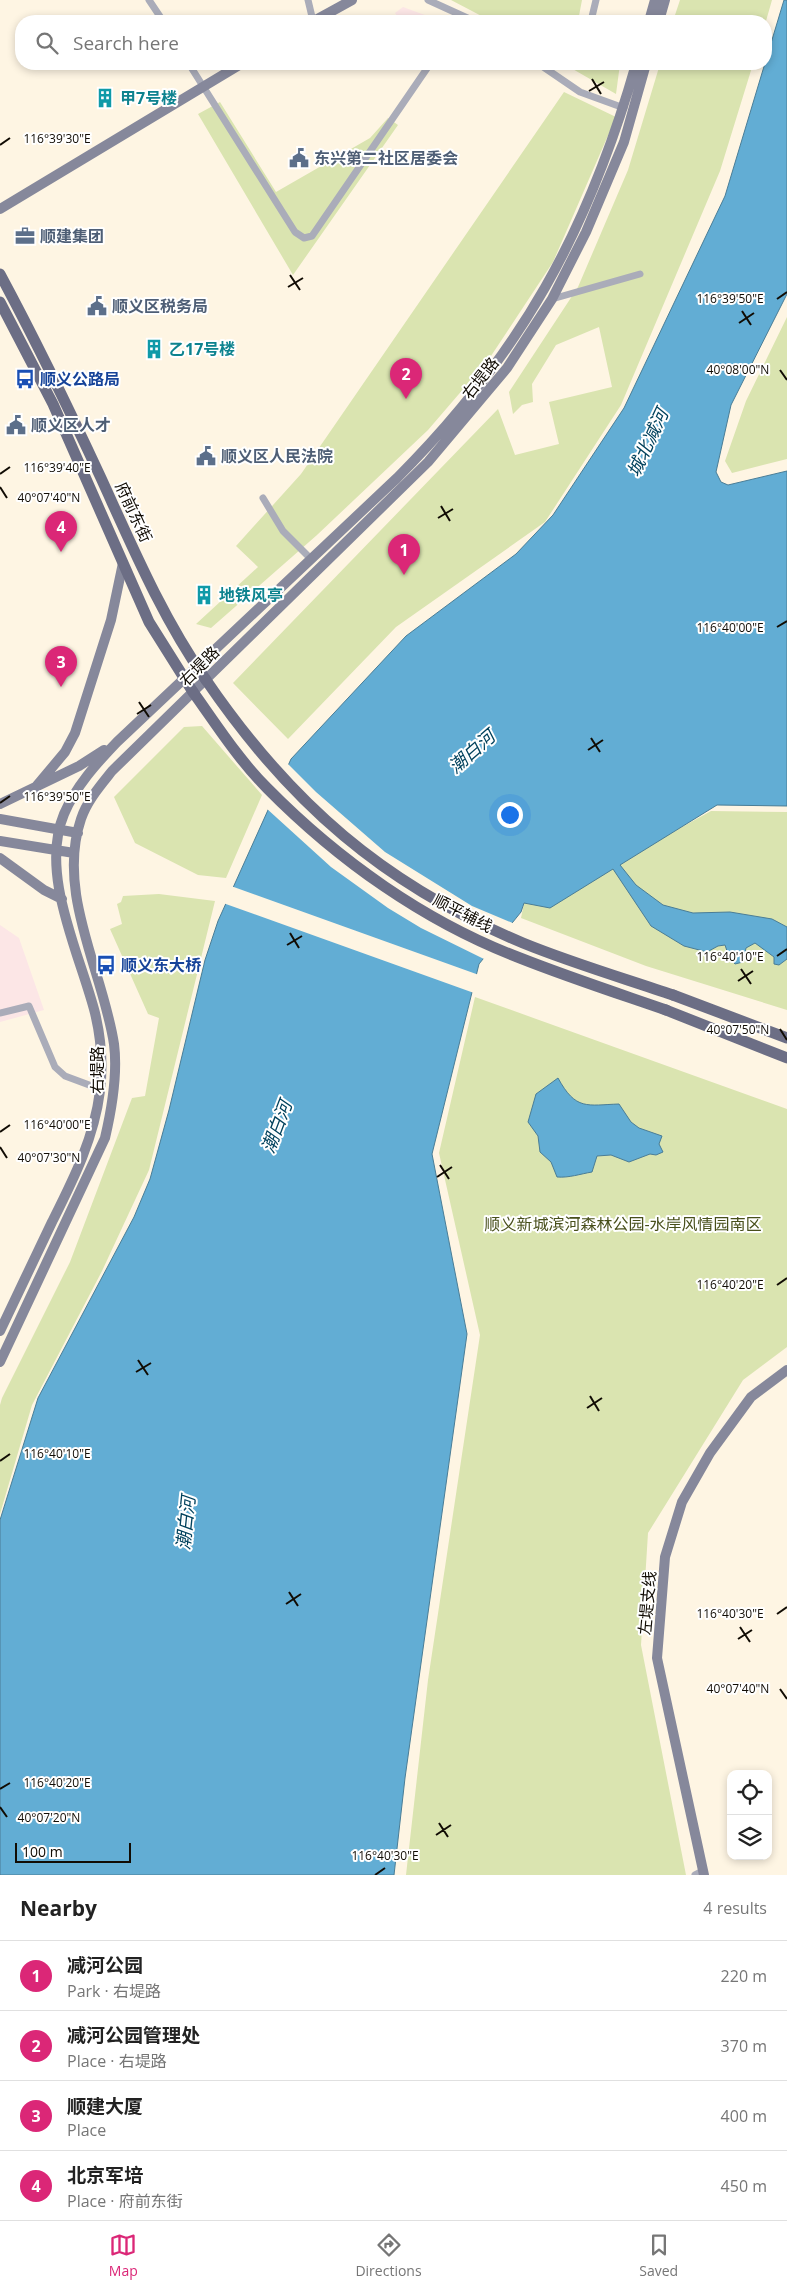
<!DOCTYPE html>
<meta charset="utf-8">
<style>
body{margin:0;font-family:"Open Sans","Noto Sans SC",sans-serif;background:#f6f6f6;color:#222}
.controls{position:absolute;right:15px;bottom:15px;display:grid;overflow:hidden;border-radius:10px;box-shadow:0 2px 8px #0003}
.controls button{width:45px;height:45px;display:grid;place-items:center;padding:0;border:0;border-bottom:1px solid #e0e0e0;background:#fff;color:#222;font:25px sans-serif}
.scale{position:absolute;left:15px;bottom:12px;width:116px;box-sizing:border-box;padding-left:5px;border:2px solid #110c04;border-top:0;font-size:14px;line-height:18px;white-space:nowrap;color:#110c04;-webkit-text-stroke:4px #fff;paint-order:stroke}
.you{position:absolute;left:509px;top:814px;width:18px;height:18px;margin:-12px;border:4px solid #fff;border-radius:50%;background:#1a73e8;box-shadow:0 0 0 8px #1a73e833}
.badge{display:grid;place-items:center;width:32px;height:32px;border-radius:50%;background:#db2777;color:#fff;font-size:16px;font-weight:700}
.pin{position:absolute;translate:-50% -41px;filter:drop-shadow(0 1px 2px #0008)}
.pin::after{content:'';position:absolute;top:26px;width:18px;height:15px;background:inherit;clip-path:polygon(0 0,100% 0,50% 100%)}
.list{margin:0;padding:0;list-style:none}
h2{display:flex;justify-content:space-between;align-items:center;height:65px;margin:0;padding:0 20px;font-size:21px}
h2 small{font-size:16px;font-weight:400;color:#767676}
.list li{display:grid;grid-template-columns:32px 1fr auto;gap:15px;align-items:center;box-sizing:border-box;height:70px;padding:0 20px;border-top:1px solid #e0e0e0}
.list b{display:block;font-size:19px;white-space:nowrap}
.list p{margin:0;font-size:16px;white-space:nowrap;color:#767676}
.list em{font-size:16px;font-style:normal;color:#767676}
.icon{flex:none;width:28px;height:28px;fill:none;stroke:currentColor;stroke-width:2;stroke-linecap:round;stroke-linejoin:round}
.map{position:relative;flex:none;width:787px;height:1875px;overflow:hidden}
.search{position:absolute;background:#fff;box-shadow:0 2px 8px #0003;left:15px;right:15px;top:15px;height:55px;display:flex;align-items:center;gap:12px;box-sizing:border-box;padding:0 18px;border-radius:20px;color:#767676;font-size:19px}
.sheet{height:345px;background:#fff}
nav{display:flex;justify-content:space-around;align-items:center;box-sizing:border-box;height:70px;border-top:1px solid #e0e0e0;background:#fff;font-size:14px;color:#767676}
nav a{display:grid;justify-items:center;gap:2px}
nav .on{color:#db2777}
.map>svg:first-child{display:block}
</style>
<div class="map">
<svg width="787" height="1875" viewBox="0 0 787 1875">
<rect width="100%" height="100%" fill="#fef5e3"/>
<!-- commercial -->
<path fill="#fce6e6" d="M403,7L441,21H400L395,13Z
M0,925L19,938L44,1010L0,1022Z"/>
<!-- green -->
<path fill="#dae4b0" d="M451,0H582L578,21H491Z
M680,0H772L766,21H673Z
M564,64H620L616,94Z
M660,64H753L720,171L621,405L545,522L396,627L288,739L233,683L498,409L515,455L559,444L549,402L612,387L599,327L556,345L532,384L533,402L522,405L513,414L509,392L578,287L628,170Z
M564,92L616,117L553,262L489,359L428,430L317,535L211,628L196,624L258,567L236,546L301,474Z
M220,102L276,192L370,138L388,118L398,125L293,275L198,114Z
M787,317V459L732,473L725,461L746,401Z
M202,726L262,795L226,878L198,875L135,843L114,797L184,727Z
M711,811L787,812V1010L646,966L521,918L524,903L633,854Z
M159,894L215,901L149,1170L102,1271L32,1405L0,1514V1405L2,1398L70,1262L132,1098L145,1096L159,1018L148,1014L110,929L122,924L117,904L121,902L123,896Z
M475,997L787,1109V1347L743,1380L648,1533L641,1645L686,1875H406L428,1680L480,1335L439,1153Z"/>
<!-- water -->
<path fill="#62add4" stroke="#4a7d96" d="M784,0H787V294L731,405L716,472L721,482L728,485L787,471V806L717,805L620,865L636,885L663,905L693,913L730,912L772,919L787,927V959L779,965L774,964V957L755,943L746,948L743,962L735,964L729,957L725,945L718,946L707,952L684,946L651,926L613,869L550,908L524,903L521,912L479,964L432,1154L467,1334L405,1778L394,1875H0V1520L38,1398L134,1217L150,1179L169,1110L205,960L218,921L291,759L406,636L516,554L553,515L624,408L725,196Z
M558,1078C576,1111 587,1105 619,1104L631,1122L639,1128L662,1136L659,1144L663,1152L656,1155L650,1154L629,1162L611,1155L597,1156L592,1172C580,1174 569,1178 557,1177L551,1162L540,1152L538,1136L528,1122L536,1094Z"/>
<!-- pier -->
<path fill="#fef5e3" d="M287,763L316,792L385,852L472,906L515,924L486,960L421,928L388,908L331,867L266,808Z
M231,886L479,975L474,993L223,903Z"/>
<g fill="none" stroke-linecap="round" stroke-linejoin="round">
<!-- street -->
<path stroke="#aaacb9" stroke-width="7" d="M149,0L163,21
M308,0L313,21
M428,0L474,21
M591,21L596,0
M189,64L295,232L304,238L312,236L430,64
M539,64L580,92L624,108
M552,299L640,274
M263,498L283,531L311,559
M0,1013L29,1006L55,1067L65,1076L100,1089
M695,1875L703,1871"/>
<!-- secondary -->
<path stroke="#86889b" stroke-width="10" d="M314,21L352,0
M649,21L655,0
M659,21L665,0
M0,209L241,64
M34,789L65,752L75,733L111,620L123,563
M0,804L79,766L104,750
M0,819L78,833
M0,841L74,853
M0,858L44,890L62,899
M0,1331C17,1295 35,1258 52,1222C73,1180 94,1139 100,1091C103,1066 101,1038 95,1013C80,954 39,874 64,814C76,786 96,764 117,742L397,478C521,354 588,232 636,64
M0,1362L105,1138C112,1108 118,1075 114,1044C103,971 56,893 81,819C87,801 100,786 112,771L428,462L507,368L552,299L586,232L624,142L646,64
M704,1875L657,1658L665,1557L682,1502L710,1453L751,1397L787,1370"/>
<!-- primary -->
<path stroke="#6c6e85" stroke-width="11" d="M0,274C36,341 69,409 101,478C132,546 162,617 206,680
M0,302L53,404L149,622L193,692
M673,995L787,1038
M666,1010L787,1058"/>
<!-- primary-bridge -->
<path stroke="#6c6e85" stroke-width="11" d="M206,680C290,803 384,885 523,943C572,963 623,978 673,995
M193,692C216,724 238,759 267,788C338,860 425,922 520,958C568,977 617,993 666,1010"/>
</g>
<!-- ticks -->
<path fill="none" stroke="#110c04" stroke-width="2" d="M592,79L601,94M589,91L604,82M0,145L10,138M290,275L300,290M288,287L303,278M777,299L787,292M742,311L751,325M739,323L754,313M780,370L787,380M0,474L10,467M0,487L7,498M441,506L450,521M438,518L453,509M777,627L787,621M139,702L149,717M137,714L151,705M591,738L600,752M588,750L603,740M0,803L10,796M290,933L299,948M287,945L302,936M777,956L787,949M741,969L751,984M738,981L753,971M780,1029L787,1040M0,1132L10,1125M0,1147L7,1158M440,1165L449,1179M437,1177L452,1167M777,1285L787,1278M138,1360L148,1375M136,1372L151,1363M590,1396L599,1411M587,1408L602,1398M0,1461L10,1454M289,1592L298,1606M286,1604L301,1594M777,1614L787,1607M740,1627L750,1642M738,1639L752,1630M780,1689L787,1699M0,1789L10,1783M0,1807L7,1817M439,1823L448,1837M436,1835L451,1825M375,1875L385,1868"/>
<!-- icons -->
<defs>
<symbol id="building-bare" viewBox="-9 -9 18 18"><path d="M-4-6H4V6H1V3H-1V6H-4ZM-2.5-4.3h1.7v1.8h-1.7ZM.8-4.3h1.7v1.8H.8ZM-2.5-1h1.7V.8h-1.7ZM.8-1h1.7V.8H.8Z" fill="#0f9aa8" stroke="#fff" stroke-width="2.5" paint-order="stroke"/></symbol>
<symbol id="civic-bare" viewBox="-9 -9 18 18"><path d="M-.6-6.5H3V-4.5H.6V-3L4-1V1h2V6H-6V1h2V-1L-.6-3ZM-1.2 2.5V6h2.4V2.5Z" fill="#5c6f8a" stroke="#fff" stroke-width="2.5" paint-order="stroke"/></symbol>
<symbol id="office-bare" viewBox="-9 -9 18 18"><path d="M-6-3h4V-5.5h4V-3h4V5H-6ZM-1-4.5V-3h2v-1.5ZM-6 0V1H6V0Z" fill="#5c6f8a" stroke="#fff" stroke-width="2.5" paint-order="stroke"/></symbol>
<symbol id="bus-bare" viewBox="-9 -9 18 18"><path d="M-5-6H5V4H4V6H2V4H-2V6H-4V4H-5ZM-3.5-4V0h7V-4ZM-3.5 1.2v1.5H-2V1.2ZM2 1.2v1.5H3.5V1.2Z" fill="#1a4fb4" stroke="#fff" stroke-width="2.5" paint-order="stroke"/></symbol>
</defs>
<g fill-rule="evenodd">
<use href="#building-bare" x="91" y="84" width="28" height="28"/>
<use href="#civic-bare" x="285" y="144" width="28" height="28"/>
<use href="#office-bare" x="11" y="222" width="28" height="28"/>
<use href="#civic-bare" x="83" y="292" width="28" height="28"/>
<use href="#building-bare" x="140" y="335" width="28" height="28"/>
<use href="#bus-bare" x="11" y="365" width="28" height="28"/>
<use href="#civic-bare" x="2" y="411" width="28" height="28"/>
<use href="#civic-bare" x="192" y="442" width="28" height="28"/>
<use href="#building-bare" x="190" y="581" width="28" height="28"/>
<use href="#bus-bare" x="92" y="951" width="28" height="28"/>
</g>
<g text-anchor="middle" stroke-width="4" stroke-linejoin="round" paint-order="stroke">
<!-- culture labels -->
<g font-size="16" font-weight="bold" fill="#0d838f" stroke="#fff" text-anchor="start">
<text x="120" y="104">甲7号楼</text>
<text x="169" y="355">乙17号楼</text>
<text x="219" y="601">地铁风亭</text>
</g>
<!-- service labels -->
<g font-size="16" font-weight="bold" fill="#4e5e75" stroke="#fff" text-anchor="start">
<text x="314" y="164">东兴第二社区居委会</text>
<text x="40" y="242">顺建集团</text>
<text x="112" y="312">顺义区税务局</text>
<text x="31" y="431">顺义区人才</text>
<text x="221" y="462">顺义区人民法院</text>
</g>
<!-- street labels -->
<g font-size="16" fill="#110c04" stroke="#fff">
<text transform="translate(480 378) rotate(-52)" y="6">右堤路</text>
<text transform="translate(134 512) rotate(65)" y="6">府前东街</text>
<text transform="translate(199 666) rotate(-45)" y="6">右堤路</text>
<text transform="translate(463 913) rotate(27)" y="6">顺平辅线</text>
<text transform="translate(97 1070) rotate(-90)" y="6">右堤路</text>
<text transform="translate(647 1603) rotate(-85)" y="6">左堤支线</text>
</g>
<!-- transit labels -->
<g font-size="16" font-weight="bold" fill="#164399" stroke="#fff" text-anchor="start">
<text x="40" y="385">顺义公路局</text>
<text x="121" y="971">顺义东大桥</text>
</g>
<!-- park labels -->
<g font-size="16" fill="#484f1b" stroke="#fff">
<text x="623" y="1230">顺义新城滨河森林公园-水岸风情园南区</text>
</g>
<!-- water labels -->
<g font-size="18" font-style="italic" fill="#00415c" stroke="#fff">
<text transform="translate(648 443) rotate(-65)" y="6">城北减河</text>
<text transform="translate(472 752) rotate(-41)" y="6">潮白河</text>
<text transform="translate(277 1127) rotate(-69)" y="6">潮白河</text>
<text transform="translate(186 1523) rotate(-84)" y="6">潮白河</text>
</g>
</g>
<g font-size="12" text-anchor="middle" fill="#110c04" stroke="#fff" stroke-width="4" stroke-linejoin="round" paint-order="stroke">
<text x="57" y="143">116°39'30"E</text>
<text x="730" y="303">116°39'50"E</text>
<text x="738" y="374">40°08'00"N</text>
<text x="57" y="472">116°39'40"E</text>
<text x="49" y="502">40°07'40"N</text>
<text x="730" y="632">116°40'00"E</text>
<text x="57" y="801">116°39'50"E</text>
<text x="730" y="961">116°40'10"E</text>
<text x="738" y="1034">40°07'50"N</text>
<text x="57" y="1129">116°40'00"E</text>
<text x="49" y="1162">40°07'30"N</text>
<text x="730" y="1289">116°40'20"E</text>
<text x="57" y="1458">116°40'10"E</text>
<text x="730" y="1618">116°40'30"E</text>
<text x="738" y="1693">40°07'40"N</text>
<text x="57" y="1787">116°40'20"E</text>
<text x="49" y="1822">40°07'20"N</text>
<text x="385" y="1860">116°40'30"E</text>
</g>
</svg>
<div class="controls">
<button><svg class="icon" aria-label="locate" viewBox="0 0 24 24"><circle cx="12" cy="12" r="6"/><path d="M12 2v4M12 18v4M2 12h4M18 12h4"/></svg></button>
<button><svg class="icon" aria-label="layers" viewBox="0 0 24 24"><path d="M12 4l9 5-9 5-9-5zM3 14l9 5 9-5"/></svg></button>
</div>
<div class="scale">100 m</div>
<div class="you"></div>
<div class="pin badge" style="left:404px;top:575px">1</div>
<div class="pin badge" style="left:406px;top:399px">2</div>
<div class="pin badge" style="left:61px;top:687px">3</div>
<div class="pin badge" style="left:61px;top:552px">4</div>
<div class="search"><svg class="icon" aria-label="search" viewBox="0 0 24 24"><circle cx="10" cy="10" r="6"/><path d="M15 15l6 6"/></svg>Search here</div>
</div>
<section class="sheet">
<h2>Nearby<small>4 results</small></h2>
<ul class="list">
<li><span class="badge">1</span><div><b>减河公园</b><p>Park · 右堤路</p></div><em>220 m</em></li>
<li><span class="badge">2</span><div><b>减河公园管理处</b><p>Place · 右堤路</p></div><em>370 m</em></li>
<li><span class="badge">3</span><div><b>顺建大厦</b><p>Place</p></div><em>400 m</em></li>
<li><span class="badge">4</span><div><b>北京军培</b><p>Place · 府前东街</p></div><em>450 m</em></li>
</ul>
</section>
<nav>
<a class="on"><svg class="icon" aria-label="map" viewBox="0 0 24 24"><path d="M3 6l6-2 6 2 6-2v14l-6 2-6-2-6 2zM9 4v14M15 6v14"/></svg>Map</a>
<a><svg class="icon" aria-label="directions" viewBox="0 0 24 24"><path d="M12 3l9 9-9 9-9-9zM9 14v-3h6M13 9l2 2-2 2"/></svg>Directions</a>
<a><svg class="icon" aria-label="saved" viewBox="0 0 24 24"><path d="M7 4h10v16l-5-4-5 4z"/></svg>Saved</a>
</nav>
